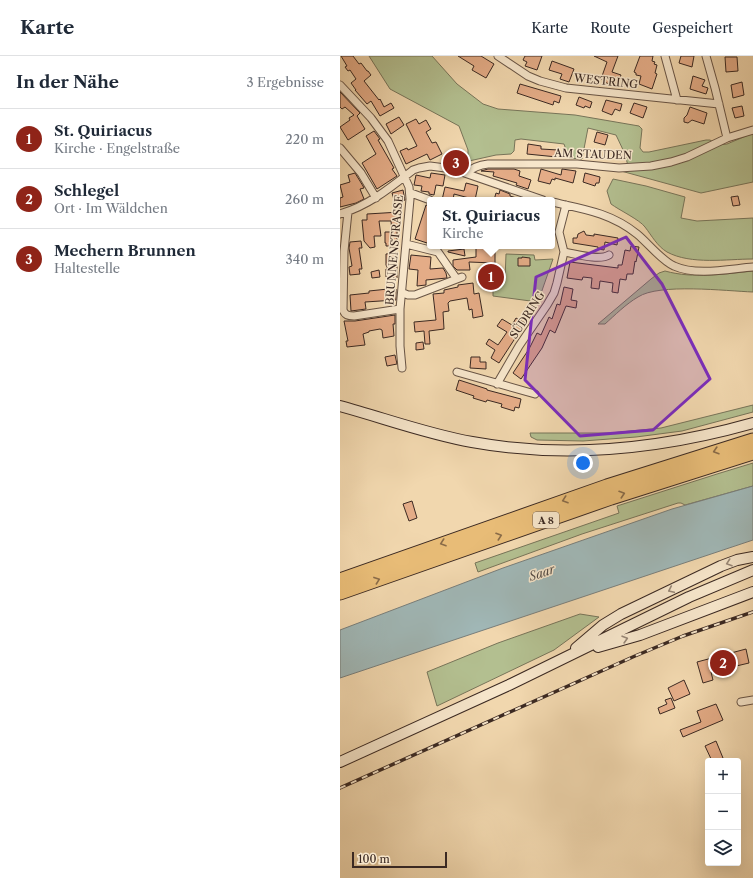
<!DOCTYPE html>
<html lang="de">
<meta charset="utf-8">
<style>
body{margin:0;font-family:"Libre Caslon Text",serif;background:#f6f6f7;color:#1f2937}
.controls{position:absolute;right:12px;bottom:12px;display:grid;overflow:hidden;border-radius:4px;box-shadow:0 4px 16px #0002}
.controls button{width:36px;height:36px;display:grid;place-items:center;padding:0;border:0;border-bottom:1px solid #e0e1e3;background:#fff;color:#1f2937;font:20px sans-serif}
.scale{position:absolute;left:12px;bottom:10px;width:95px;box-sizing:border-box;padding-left:4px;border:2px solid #3b2922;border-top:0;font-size:11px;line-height:14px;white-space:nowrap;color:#3b2922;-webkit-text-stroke:3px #f6e5ca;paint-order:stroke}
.you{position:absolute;left:243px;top:407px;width:14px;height:14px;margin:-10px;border:3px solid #fff;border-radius:50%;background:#1a73e8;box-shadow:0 0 0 6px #1a73e833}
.badge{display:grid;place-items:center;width:26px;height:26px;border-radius:50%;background:#8f2418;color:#fff;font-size:13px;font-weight:700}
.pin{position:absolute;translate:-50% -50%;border:2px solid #fff;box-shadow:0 1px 4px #0006}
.popup{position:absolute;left:87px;top:141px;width:128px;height:52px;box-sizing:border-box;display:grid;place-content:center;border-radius:4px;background:#fff;filter:drop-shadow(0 1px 3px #0005);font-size:13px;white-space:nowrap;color:#747a83}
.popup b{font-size:15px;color:#1f2937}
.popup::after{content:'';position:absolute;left:50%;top:100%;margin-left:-8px;border:8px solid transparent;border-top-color:#fff}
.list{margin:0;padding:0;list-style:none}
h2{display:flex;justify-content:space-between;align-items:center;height:52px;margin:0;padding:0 16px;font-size:17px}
h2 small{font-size:13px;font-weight:400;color:#747a83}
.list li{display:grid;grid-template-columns:26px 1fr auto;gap:12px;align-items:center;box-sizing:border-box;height:60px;padding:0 16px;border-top:1px solid #e0e1e3}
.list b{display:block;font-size:15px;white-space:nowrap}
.list p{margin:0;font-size:13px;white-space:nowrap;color:#747a83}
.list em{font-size:13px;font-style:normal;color:#747a83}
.icon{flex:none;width:22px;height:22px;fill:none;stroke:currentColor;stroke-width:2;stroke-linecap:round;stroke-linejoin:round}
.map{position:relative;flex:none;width:413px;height:822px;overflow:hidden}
header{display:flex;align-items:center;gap:24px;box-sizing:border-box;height:56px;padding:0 20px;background:#fff;border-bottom:1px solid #e0e1e3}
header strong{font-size:19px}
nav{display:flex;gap:22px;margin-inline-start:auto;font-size:14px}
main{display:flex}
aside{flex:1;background:#fff}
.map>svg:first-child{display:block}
</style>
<header>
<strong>Karte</strong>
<nav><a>Karte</a><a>Route</a><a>Gespeichert</a></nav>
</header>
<main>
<aside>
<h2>In der Nähe<small>3 Ergebnisse</small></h2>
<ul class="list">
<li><span class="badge">1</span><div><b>St. Quiriacus</b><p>Kirche · Engelstraße</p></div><em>220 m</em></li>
<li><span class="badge">2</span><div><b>Schlegel</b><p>Ort · Im Wäldchen</p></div><em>260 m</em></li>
<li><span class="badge">3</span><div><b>Mechern Brunnen</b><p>Haltestelle</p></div><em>340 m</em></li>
</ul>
</aside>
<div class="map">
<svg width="413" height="822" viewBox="0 0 413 822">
<rect width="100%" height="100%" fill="#f1d7ae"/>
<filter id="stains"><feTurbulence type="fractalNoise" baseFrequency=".005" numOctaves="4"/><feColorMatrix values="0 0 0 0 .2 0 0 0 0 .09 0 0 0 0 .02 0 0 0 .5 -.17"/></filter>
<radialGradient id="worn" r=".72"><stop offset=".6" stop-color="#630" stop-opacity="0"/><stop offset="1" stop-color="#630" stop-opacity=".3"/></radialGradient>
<!-- green -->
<path fill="#b3bf90" stroke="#777459" d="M29,0H92L117,28L143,48L158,53L235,59L299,70L302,73L300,92L303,96H309L366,84H370L378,89L387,88L413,77V126L361,137L281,115L288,110L285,98L276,79L248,72L242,103L229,102L224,88L181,83L175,84L174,95L171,98L156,99L129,105L128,103V94L119,70L50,33Z
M273,123L306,130L345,141L341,162L357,165L413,162V203C387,203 351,209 327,196C317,190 312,180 305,171C300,164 279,154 271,148L267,135Z
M166,198L194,199L195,204L213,203L198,246L153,240V227L165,224Z
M325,215C354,223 384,218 413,215V236C386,235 319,227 298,241C286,248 275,259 265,268H258L311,223L319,217Z
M413,349V356L342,375L296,381L243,385L197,384L191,381L190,377H270L321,372Z
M413,407V430L345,449L341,447H338L242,478L138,516L135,507L279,457L277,450L377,418Z
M240,558L259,561L214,594L97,650L87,616L158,587Z"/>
<!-- water -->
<path fill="#a0b7b6" stroke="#787e7b" d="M413,430V484L0,622V574L163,512L332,453Z"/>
<!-- building -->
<path fill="#e4ac87" stroke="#3b2922" d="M1,0H13L19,8L21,7L27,15H28L31,19L24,25L39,44L40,43L44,51L51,47L54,52L40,60L31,45L27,48L15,34H16L11,27L16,23L10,14L8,15L5,11L7,10Z
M118,0H141L154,8L146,22L132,14L134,10Z
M185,0H202L197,14L185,10L187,6L183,4Z
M254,0H278L272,16L281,19L277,31L264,26L265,24L261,23L267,6Z
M300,0H313L312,5L315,6L314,8L317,9L315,17L317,18L312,33L299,28L301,20L296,19V17L294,16Z
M341,0H354L352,11L339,7Z
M385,1H397L398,15L386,16Z
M212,5L234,13L229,26L220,23L222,18L209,14Z
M353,20L365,24L362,30L368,32L366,38L350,33Z
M402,26L404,39L393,42L391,29Z
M180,28L221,40L219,47L214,45L213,49L177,37Z
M0,36L20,57L17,60L25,73L8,84L0,71L10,64L9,62L14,59L5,51L2,53L0,51Z
M239,41L252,46L250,52L245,50L244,52L236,49Z
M266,44L282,48L280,55L275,53L272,59L262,55Z
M294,47L307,51L303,62L290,57Z
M402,50L404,60L395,62L392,52Z
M350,51L367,57L364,68L352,64L348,67L344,66V62L347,59Z
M59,61L64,69L51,78L46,68Z
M76,63L79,68L86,64L91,73L86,76L92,87L96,86L102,98L90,104L87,98L66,108L60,95L67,92L68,94L77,90L66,68Z
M34,75L40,83L38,84L54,112L52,113L57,120L37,133L22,107L36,98L26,80Z
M257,76L268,79L265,89L254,86Z
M188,88L201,90V93L218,94L217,101L187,98Z
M116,93L124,95L123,102L114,100Z
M148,113H174L180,115L179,120L191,124L188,133L176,129L177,127L153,120L154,116L141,115Z
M201,113L221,119L222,113L236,115L233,127L215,122V124L212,123L210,128L198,125Z
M15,117L23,130L24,132L20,133L24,143L16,147L0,151V142L3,141L0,129L10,126L8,119Z
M91,117L105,119L103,130L96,129L94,139L89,138V136L81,135L82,130L74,129L76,119L90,122Z
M245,117L260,121L259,127H256L255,130L243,126Z
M126,127L138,130L135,144H129V142L114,138L113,144H102L105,131L124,135Z
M63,134L65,144L55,147L52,137Z
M160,134L170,138V140L180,143V144H154L156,137L159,138Z
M398,140L400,149L393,150L391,141Z
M86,149L90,150V188L75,183Z
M60,156V170H57V190H46V187H45V176H52L51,165H39L41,180H34L35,191L30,192L24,185L22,164H27V158Z
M244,175L246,179L254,180V178L278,182L277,189L265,186L264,194L258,193V191L233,187V182H237L238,178Z
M21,185L22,192H19L22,213H19L20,218L10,219L9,211L12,210L9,192L10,186Z
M136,190H151V193H155V207L129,206L130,214H117L113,210V204L136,201Z
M291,190L299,191L296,206L295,205L293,218H287L286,224L280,223L278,237L272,236L273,227L260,225L259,233L251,232L252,222L243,221L242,224L227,222L230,206L278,212V209H282L285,194L290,195Z
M124,193L125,200L108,196V195Z
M57,197V222L46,221V213H48L46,209V198Z
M71,199L91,201L90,213L103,212L106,217L107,222L86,224V229L77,230L78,214L69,213Z
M182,201L190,202V210H178V202H182Z
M39,214L40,221L32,222L31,216Z
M133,227L134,238L139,237L143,260L133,262L132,253L129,254L127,242L110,245L108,247L109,255L103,256L104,273L89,275L90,288H85L84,275L75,276L74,266L96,264L93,238L104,237V234L118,231V229Z
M224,231L233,233L231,244L237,245L236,252L226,250L215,277L210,274L202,292L181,323L173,317L189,293L197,277L201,279L209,261L212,263L217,248L220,249Z
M48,233H56V244L25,246L26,253L11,255L10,239L29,237V235Z
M55,259V268H53L54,280L43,282L42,274L40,273L29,275V276L23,278L25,289L7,291L6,285H8L4,265H15Z
M176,262L185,267L159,307L151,302L155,294L146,288L149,283L158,289L167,276L157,270L162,263L172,269Z
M83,286L84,293L76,294V287Z
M55,299L57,308L47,310L45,301Z
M131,301H140V306H146V313L130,312Z
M119,324L147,333V334L181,343L179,352L175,351L174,355L161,351L162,348L147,344L146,346L133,342L134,340L116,334Z
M72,445L77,462L69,465L63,448Z
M406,593L409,607L371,616L373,624L363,627L357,606Z
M344,624L350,638L334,645L328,632Z
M331,642L335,652L320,658L318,652L327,648L325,644Z
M376,648L383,664L343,681L340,674L361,666L357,655Z
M376,685L383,702L377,705H372L365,690Z"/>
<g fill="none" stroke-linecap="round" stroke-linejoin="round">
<defs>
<path id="street" d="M158,0L188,20L200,25L226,32L379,48
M325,0L337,44
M366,0L375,32L387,82
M0,29L31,62L48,85L69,131L70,143L60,253V290L62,312
M0,92L21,117L36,142
M127,117C133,111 139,109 148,108H237L279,112L311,110L331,106L347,101L387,82L413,74
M71,137L90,144
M212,146C244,153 271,157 297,178C308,187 322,205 334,210C356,220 389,213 413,211
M8,156L4,195L3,254C5,259 8,260 14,260L60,253
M0,158C28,150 50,132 73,114L79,112L90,110L113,113L203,144
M66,188L98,196L116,222
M224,196C236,198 259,205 269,199
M63,237L68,239H75L122,221
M117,316L195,338
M157,328L179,290L207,249L214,237L217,227L224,196L219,176L226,149
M401,646L413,644"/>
<path id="secondary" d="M0,350C44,362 87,378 132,386C226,403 321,393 413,367
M258,591L300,579L413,536
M236,592L263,569L281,558L381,510L397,504L413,501
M0,706L169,629L349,541L413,514"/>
<path id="highway" d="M0,524L267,430L413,384
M0,537L271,442L413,397"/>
</defs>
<!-- street casing -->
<use href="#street" stroke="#685445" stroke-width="9"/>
<!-- secondary casing -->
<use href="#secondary" stroke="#3b2922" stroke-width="12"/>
<!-- highway casing -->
<use href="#highway" stroke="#3b2922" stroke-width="15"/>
<!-- street -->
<use href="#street" stroke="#f6e5ca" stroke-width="7"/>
<!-- secondary -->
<use href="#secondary" stroke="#f6e5ca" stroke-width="10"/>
<!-- highway -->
<use href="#highway" stroke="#e8bc77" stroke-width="13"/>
<defs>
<path id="rail" d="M0,732L295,600L343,580L413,556"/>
</defs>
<!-- rail casing -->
<use href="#rail" stroke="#3b2922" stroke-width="3.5"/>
<!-- rail -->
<use href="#rail" stroke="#f6e5ca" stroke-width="2" stroke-dasharray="6" stroke-linecap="butt"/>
</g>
<!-- one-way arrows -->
<defs><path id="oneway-chevron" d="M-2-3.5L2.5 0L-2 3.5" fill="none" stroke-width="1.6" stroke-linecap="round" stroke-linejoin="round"/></defs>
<g stroke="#896b48">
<use href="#oneway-chevron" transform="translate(376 395) rotate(163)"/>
<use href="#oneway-chevron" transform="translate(282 438) rotate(-18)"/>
<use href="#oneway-chevron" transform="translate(225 444) rotate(161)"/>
<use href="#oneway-chevron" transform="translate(159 480) rotate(-19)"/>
<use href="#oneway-chevron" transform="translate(103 487) rotate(161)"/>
<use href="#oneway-chevron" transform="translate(37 524) rotate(-20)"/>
</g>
<g stroke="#988776">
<use href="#oneway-chevron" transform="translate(389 507) rotate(161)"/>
<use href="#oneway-chevron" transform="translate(331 534) rotate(155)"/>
<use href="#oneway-chevron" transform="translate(285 583) rotate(-16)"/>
</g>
<!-- marked area -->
<path fill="#7b2cbf" fill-opacity="0.2" stroke="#7b2cbf" stroke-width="3" stroke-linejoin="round" d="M286,181L322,228L370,323L313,374L240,380L185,324L196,221Z"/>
<g text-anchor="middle" stroke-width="3" stroke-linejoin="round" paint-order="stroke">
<!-- shield labels -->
<rect fill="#f6e5ca" stroke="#736154" stroke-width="1" x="193" y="456" width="26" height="16" rx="3"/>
<g font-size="10" font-weight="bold" fill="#3b2922">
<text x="206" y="468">A 8</text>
</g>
<!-- street labels -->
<g font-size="11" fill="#3b2922" stroke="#f6e5ca">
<text transform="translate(266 25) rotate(6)" y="4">WESTRING</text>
<text transform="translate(253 98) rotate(2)" y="4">AM STAUDEN</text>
<text transform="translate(54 194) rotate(-85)" y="4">BRUNNENSTRASSE</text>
<text transform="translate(187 259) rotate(-57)" y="4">SÜDRING</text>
</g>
<!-- water labels -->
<g font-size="12" font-style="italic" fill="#544c47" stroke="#f6e5ca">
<text transform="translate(202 517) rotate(-19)" y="4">Saar</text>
</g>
</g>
<rect width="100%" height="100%" filter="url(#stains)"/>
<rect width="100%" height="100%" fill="url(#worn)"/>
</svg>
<div class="controls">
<button>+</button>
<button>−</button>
<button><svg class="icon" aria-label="layers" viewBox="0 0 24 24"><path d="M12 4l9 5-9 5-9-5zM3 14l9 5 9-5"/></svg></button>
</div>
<div class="scale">100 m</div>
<div class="you"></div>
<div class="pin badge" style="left:151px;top:221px">1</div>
<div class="popup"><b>St. Quiriacus</b>Kirche</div>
<div class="pin badge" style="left:383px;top:607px">2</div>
<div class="pin badge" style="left:116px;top:107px">3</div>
</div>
</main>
